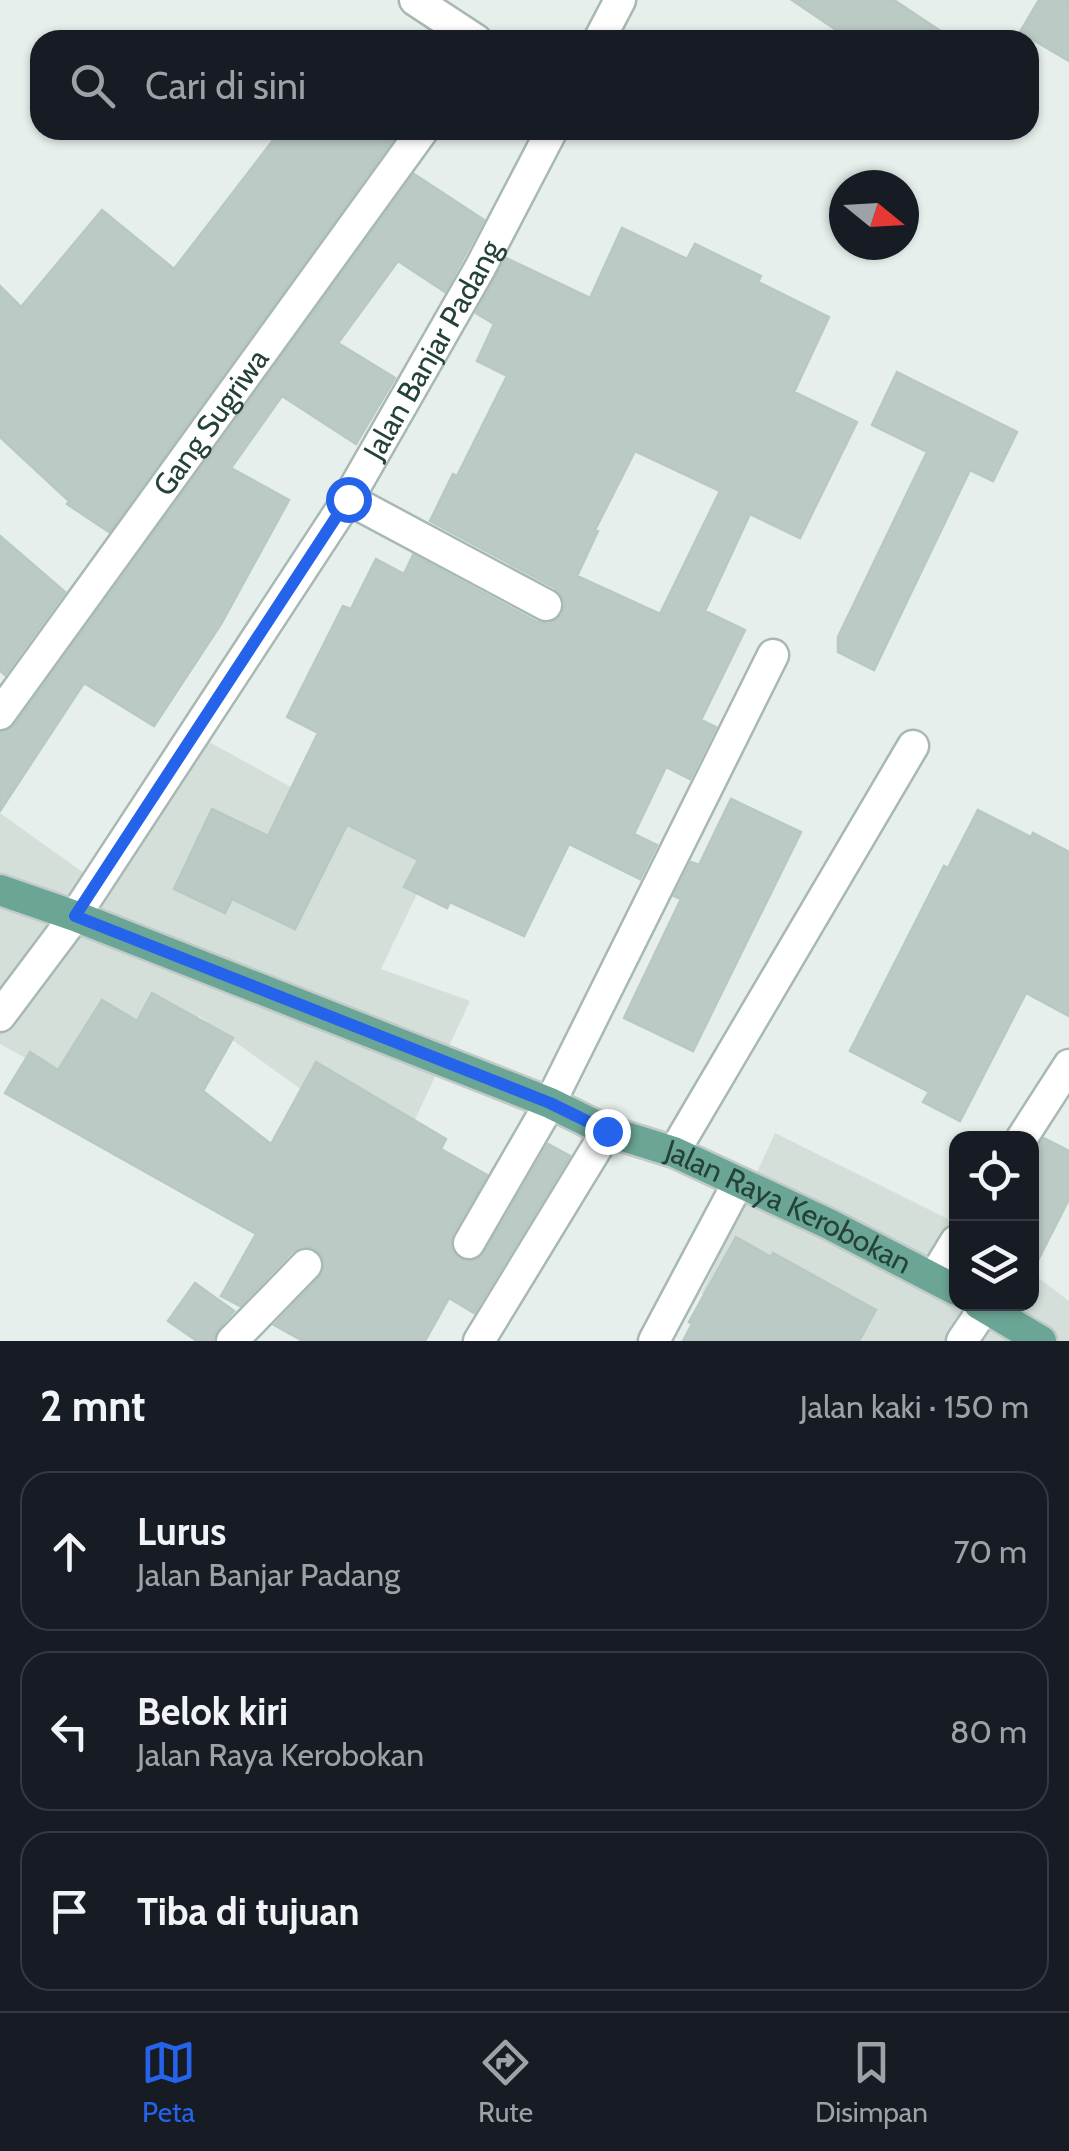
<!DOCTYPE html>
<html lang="id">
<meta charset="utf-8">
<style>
body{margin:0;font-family:Cabin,sans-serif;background:#242831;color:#f1f3f6}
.controls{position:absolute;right:30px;bottom:30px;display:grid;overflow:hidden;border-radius:20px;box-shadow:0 2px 8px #0004}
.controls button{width:90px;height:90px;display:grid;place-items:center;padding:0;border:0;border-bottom:2px solid #363941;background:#171b24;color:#f1f3f6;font:50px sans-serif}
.compass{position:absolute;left:829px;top:170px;width:90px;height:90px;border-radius:50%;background:#171b24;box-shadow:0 2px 8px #0004;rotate:108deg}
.stop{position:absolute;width:30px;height:30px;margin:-22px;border:8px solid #2563eb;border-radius:50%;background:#fff}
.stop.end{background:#2563eb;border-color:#fff;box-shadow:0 2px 10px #0008}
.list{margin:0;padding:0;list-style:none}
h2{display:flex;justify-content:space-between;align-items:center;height:130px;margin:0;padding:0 40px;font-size:42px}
h2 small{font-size:32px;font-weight:400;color:#9ea1a6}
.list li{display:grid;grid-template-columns:65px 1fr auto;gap:30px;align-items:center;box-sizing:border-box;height:160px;margin:0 20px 20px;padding:0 20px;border:2px solid #363941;border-radius:30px}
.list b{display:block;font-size:38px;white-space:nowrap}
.list p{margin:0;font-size:32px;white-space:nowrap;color:#9ea1a6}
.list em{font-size:32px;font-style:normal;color:#9ea1a6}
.icon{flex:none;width:55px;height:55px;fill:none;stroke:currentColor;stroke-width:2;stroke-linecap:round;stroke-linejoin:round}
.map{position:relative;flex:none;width:1069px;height:1341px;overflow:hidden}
.search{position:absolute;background:#171b24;box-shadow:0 2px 8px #0004;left:30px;right:30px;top:30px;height:110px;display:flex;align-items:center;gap:25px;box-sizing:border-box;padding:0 35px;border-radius:30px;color:#9ea1a6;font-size:38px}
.sheet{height:670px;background:#171b24}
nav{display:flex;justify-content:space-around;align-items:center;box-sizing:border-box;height:140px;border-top:2px solid #363941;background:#171b24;font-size:28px;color:#9ea1a6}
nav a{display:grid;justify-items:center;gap:5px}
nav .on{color:#2563eb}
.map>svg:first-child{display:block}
</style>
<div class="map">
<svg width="1069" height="1341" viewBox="0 0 1069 1341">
<rect width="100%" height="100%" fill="#e6efeb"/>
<!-- built -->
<path fill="#d4dfda" d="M202,738L349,819L438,850L381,969L470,1001L406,1139L306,1093L199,1016L129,1115L0,1044V813L81,871L92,872Z
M775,1133L956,1223V1304H1032V1273L1069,1301V1341H808L701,1294Z"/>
<!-- building -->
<path fill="#bbcac4" stroke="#b8c9c2" stroke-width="2.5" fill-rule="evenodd" d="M792,0H894L954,40H851Z
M1039,0H1069V61L1020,32Z
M281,130H400L109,532L67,504L69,501L0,437V286L21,307L102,210L174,269Z
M414,174L484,220L445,292L398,261L338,343L395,378L356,444L282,396L231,468L289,500L221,624L154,726L84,683L0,811V732L15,725Z
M622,228L687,259L695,244L761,276L758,282L829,317L794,392L857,422L800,538L750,514L705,611L745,630L701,720L716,727L690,779L666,767L634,834L657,845L640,879L569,844L524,936L450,902L447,908L404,887L418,860L347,825L295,929L232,899L225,913L174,889L212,809L268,836L318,733L287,717L343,606L351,609L376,559L404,574L413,555L537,622L548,624L562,615L565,603L555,588L430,521L453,474L457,476L507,376L477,361L494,324L476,313L506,258L590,298ZM635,451L720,491L660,614L577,576L598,531L595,530Z
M897,372L1017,432L993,481L970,470L874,670L838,652V637L927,452L872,425Z
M0,536L65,592L5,675L0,671Z
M731,799L801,832L693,1051L624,1018L681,899L674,896L691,862L699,865Z
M978,810L1031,837L1033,833L1069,852V1016L1026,993L960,1121L923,1102L929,1092L850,1051L944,866L948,868Z
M152,993L233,1038L203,1091L271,1144L316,1062L446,1139L441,1149L487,1175L452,1235V1251L461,1260H477L485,1252L548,1144L570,1156L474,1313L449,1298L425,1341H303L274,1325L320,1277L324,1261L318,1251L310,1247L293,1251L240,1306L221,1296L256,1234L5,1093L30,1052L58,1070L102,1000L137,1021Z
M1044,1138L1069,1151V1199L1032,1272V1154Z
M736,1237L771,1257L773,1253L876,1310L859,1341H683L692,1324L689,1322Z
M195,1283L234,1311L218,1329L213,1341H197L168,1321Z"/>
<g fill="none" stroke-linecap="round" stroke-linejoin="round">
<defs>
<g id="street">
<path d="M415,0L476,40"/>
<path d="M599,40L620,0"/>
<path d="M348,499L546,605"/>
<path id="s1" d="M0,714L423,130"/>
<path id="s2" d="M0,1016L75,916L348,499L480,268L552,130"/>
<path d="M1022,1138L1069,1065"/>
<path d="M674,1152L913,746"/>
<path d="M469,1243L550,1103L773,655"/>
<path d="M934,1277L956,1241"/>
<path d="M232,1341L306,1265"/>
<path d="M479,1341L607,1131"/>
<path d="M654,1341L738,1183"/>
<path d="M962,1341L985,1307"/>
</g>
<g id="primary">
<path id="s3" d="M0,890L75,916L550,1103L607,1131L674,1152L829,1224L956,1290"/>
<path d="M979,1304L1041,1341"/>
</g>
</defs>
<!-- street casing -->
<use href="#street" stroke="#a8b8b2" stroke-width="35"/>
<!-- primary casing -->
<use href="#primary" stroke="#c2cac8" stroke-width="35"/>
<!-- street -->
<use href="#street" stroke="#fff" stroke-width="30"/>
<!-- primary -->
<use href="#primary" stroke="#6aa596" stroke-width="30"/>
</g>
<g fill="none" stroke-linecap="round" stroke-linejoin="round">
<!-- route -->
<path stroke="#2563eb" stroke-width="12" d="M348,499L75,916L550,1103L607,1131"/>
</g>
<g text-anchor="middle" stroke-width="10" stroke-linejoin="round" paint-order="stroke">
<!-- street labels -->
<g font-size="30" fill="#24423a" stroke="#f7fbf9">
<text dy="10" stroke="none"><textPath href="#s2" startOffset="795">Jalan Banjar Padang</textPath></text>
<text dy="10" stroke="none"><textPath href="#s1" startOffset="360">Gang Sugriwa</textPath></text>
<text dy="10" stroke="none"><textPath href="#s3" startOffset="850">Jalan Raya Kerobokan</textPath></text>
</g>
</g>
</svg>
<div class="controls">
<button><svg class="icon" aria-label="locate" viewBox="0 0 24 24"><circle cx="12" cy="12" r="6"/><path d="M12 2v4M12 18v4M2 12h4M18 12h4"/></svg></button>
<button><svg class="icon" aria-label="layers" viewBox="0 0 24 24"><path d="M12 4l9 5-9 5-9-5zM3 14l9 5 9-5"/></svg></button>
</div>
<svg class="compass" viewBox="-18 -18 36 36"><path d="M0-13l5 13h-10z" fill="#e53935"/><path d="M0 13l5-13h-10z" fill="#9ea1a6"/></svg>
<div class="stop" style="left:348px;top:499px"></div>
<div class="stop end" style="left:607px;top:1131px"></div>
<div class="search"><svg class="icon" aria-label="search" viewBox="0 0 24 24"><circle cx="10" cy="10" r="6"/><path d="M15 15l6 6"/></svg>Cari di sini</div>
</div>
<section class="sheet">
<h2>2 mnt<small>Jalan kaki · 150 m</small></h2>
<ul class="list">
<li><svg class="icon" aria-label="ahead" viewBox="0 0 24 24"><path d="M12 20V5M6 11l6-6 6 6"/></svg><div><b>Lurus</b><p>Jalan Banjar Padang</p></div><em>70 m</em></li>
<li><svg class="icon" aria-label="left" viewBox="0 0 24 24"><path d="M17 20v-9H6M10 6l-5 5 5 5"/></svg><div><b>Belok kiri</b><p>Jalan Raya Kerobokan</p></div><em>80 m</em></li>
<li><svg class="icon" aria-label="arrive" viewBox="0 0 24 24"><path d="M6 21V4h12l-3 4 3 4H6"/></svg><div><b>Tiba di tujuan</b></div></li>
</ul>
</section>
<nav>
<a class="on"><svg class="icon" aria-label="map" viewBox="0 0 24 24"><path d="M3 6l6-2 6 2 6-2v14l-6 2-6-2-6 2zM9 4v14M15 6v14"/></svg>Peta</a>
<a><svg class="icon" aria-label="directions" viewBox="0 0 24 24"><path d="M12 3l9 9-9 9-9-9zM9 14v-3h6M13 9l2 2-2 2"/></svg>Rute</a>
<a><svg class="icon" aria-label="saved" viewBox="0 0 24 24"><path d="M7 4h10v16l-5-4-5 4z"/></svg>Disimpan</a>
</nav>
